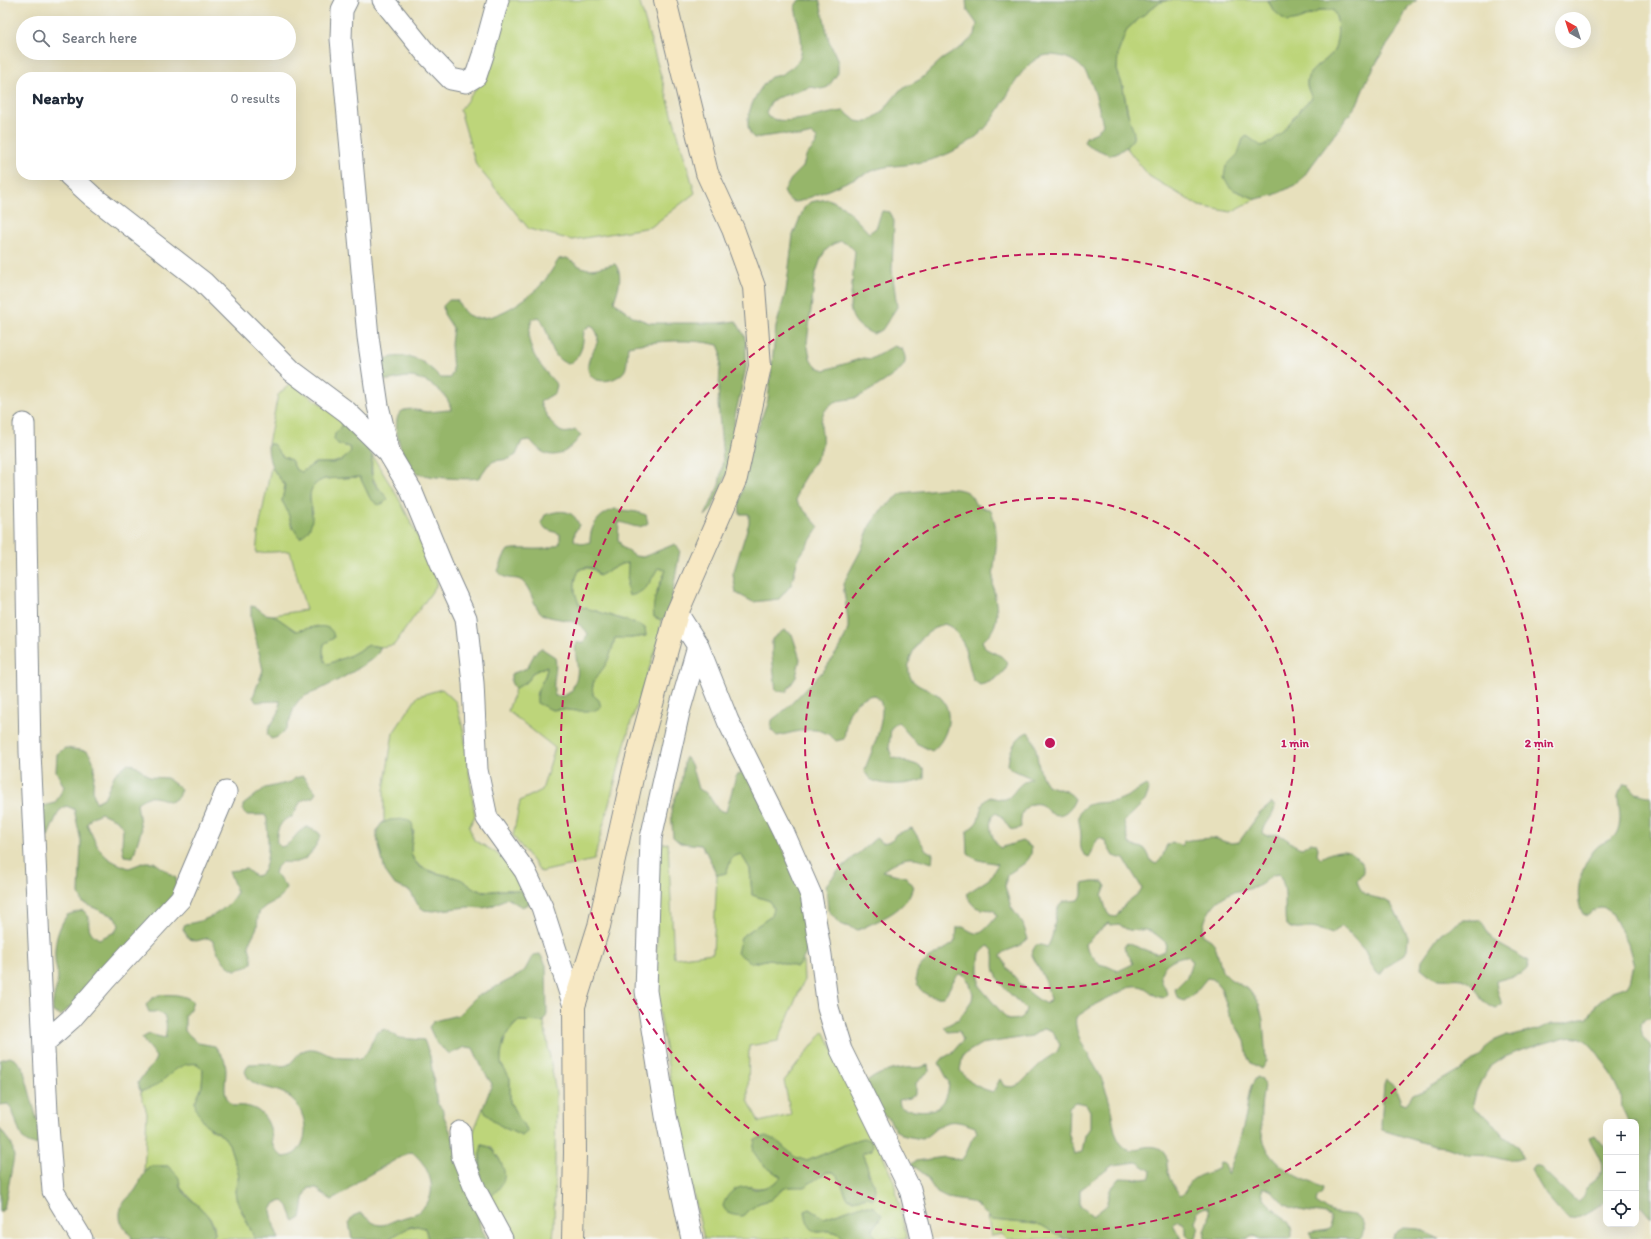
<!DOCTYPE html>
<meta charset="utf-8">
<style>
body{margin:0;font-family:Itim,sans-serif;background:#f6f6f7;color:#1f2937}
.controls{position:absolute;right:12px;bottom:12px;display:grid;overflow:hidden;border-radius:8px;box-shadow:0 4px 16px #0002}
.controls button{width:36px;height:36px;display:grid;place-items:center;padding:0;border:0;border-bottom:1px solid #e0e1e3;background:#fff;color:#1f2937;font:20px sans-serif}
.compass{position:absolute;left:1555px;top:12px;width:36px;height:36px;border-radius:50%;background:#fff;box-shadow:0 4px 16px #0002;rotate:321deg}
.list{margin:0;padding:0;list-style:none}
h2{display:flex;justify-content:space-between;align-items:center;height:52px;margin:0;padding:0 16px;font-size:17px}
h2 small{font-size:13px;font-weight:400;color:#747a83}
.icon{flex:none;width:22px;height:22px;fill:none;stroke:currentColor;stroke-width:2;stroke-linecap:round;stroke-linejoin:round}
.map{position:relative;flex:none;width:1651px;height:1239px;overflow:hidden}
.search{position:absolute;background:#fff;box-shadow:0 4px 16px #0002;left:16px;top:16px;width:280px;height:44px;display:flex;align-items:center;gap:10px;box-sizing:border-box;padding:0 14px;border-radius:22px;color:#747a83;font-size:15px}
.panel{position:absolute;background:#fff;box-shadow:0 4px 16px #0002;left:16px;top:72px;width:280px;height:108px;border-radius:16px}
.map>svg:first-child{display:block}
</style>
<div class="map">
<svg width="1651" height="1239" viewBox="0 0 1651 1239">
<rect width="100%" height="100%" fill="#f6f6f2"/>
<filter id="ink" filterUnits="userSpaceOnUse"><feTurbulence type="fractalNoise" baseFrequency=".025" numOctaves="2"/><feDisplacementMap in="SourceGraphic" scale="8" xChannelSelector="R" yChannelSelector="G"/><feConvolveMatrix kernelMatrix="1 2 1 2 8 2 1 2 1" color-interpolation-filters="sRGB"/></filter>
<filter id="wash" filterUnits="userSpaceOnUse"><feTurbulence type="fractalNoise" baseFrequency=".012" numOctaves="4" result="noise"/><feDisplacementMap in="SourceGraphic" scale="16" xChannelSelector="R" yChannelSelector="G"/><feGaussianBlur stdDeviation="0.9" result="paint"/><feColorMatrix in="noise" values="0 0 0 0 0 0 0 0 0 0 0 0 0 0 0 0 0 1.4 0 .05"/><feComposite in="paint" operator="in"/></filter>
<g filter="url(#wash)">
<rect width="100%" height="100%" fill="#e7e0bc"/>
<!-- green -->
<path fill="#bdd57a" stroke="#6c826c" fill-rule="evenodd" d="M506,0H639L695,193L651,227L572,240L529,229L476,165L460,110L490,70Z
M1168,0H1268L1273,10L1298,20L1321,10H1333C1340,21 1340,45 1331,55C1324,62 1312,68 1308,77C1305,85 1309,91 1312,98C1308,102 1302,106 1299,111C1288,124 1278,142 1261,147L1247,136L1243,139L1238,154L1226,166L1234,190L1256,199L1231,212L1199,206L1149,176L1126,147L1133,139L1123,87L1117,70L1118,53L1127,29L1158,3Z
M291,383L345,421L335,434L338,444L349,447L351,451L344,459L333,463H315L302,472L296,470L291,460L282,456L273,445L268,444L278,395Z
M372,455L399,499L437,575L436,586L394,645L380,647L369,645L349,656L328,664L325,661L323,650L324,644L318,626L296,631L273,615L306,610L290,551L256,553L258,534L271,467L285,485L282,501L288,511L292,529L313,513C309,497 306,486 324,479L360,477L370,498L387,499C373,479 371,482 372,455Z
M629,563L627,588H646L658,567L666,570L656,593L654,617L661,620L659,640L631,722L594,860L541,872L513,836L520,801L542,790L555,748L508,711L515,689L529,680L532,673L547,666C547,677 539,684 536,695L552,710L560,709L577,711L593,695C590,677 600,676 607,662C611,655 613,645 615,637L631,638L646,636L645,628C637,623 630,622 621,619C607,615 596,610 581,608C574,595 572,582 580,569C589,567 594,568 599,576L621,564Z
M442,689L456,702L464,733L475,816L469,827L474,840L495,852L515,870L528,895C513,885 497,893 480,890C472,889 467,882 459,879C442,872 412,873 411,849C411,843 413,837 414,831L384,822V790L393,733L418,696Z
M668,843L674,958L713,953L717,875L726,873L732,857L741,854L750,869L752,895L770,901L773,909L770,917L741,937L752,963L770,959L797,967L803,960L804,980L778,1041L749,1046L748,1100L759,1122L791,1115L784,1081L824,1031L877,1140L894,1182L907,1239L877,1238L873,1233V1227L880,1220L863,1205L824,1218L810,1209L814,1231C825,1231 837,1229 845,1239H704L693,1193L669,1072L656,990L658,845ZM777,1141L795,1157L807,1161L831,1151L853,1141C856,1145 860,1150 862,1154C868,1165 868,1174 874,1184L868,1197L852,1200L847,1197L838,1176L833,1172H827L804,1186L788,1187L783,1189L770,1200L759,1203L742,1216L750,1186C759,1191 775,1186 781,1177L762,1164Z
M519,1021L544,1022L556,1094L554,1228L553,1239H504L485,1200L500,1160L491,1147L482,1145L479,1162L481,1170L474,1175L472,1135L483,1108C492,1124 507,1129 522,1136L518,1117L510,1102V1078L500,1064C501,1048 505,1032 519,1021Z
M190,1063L198,1064L203,1070L202,1086L195,1102L211,1129L224,1137L229,1144L239,1175L235,1191L239,1206L255,1239H211L215,1234L214,1225L209,1217L181,1188L179,1179L168,1166H151L144,1172L147,1113L140,1091C156,1089 163,1077 175,1069C180,1065 185,1064 190,1063Z
M988,1217L992,1220L1035,1224L1041,1225L1065,1239H1006L1001,1234L991,1236Z
M417,1226L425,1228L428,1239H388L402,1230Z"/>
<!-- forest -->
<path fill="#96b66a" stroke="#587264" fill-rule="evenodd" d="M799,0H819L820,2L829,41L838,61V73L828,87L822,89L811,87L776,98L771,102L766,112L768,117C788,127 822,113 844,111L856,121L862,122H867L881,113L900,90L921,79L941,60L963,46L975,35L977,24L967,10L966,0H1168L1158,3L1127,29L1118,53L1117,70L1123,87L1127,111L1134,133L1133,139L1126,147L1116,154L1110,155L1089,146L1084,142L1086,137L1097,132L1103,124C1094,93 1093,58 1052,55C1026,53 1010,93 998,111C993,120 985,129 977,136C954,154 933,161 905,165C895,166 884,166 875,170C853,178 833,189 811,197C806,198 801,202 796,202C789,202 786,196 784,191L791,179L803,167L806,156L817,143V138L812,134L800,137L783,134L754,138C738,124 757,88 771,77C774,76 777,76 780,75C786,72 798,64 800,57C805,44 797,20 795,6Z
M1268,0H1417L1408,7L1395,34L1383,51L1367,80L1357,104L1298,184L1274,195L1256,199L1234,190L1229,186L1224,177L1226,166L1238,154L1243,139L1247,136L1261,146C1278,142 1288,124 1299,111C1302,106 1308,102 1312,98C1309,91 1305,85 1308,77C1312,68 1324,62 1331,55C1339,45 1340,20 1333,10H1321L1298,20L1287,22L1273,10Z
M828,199L843,206L869,233L876,228L882,211L890,212L894,221L892,270L897,307L882,330L873,334C860,328 852,322 850,307L855,251L849,245L841,241L833,244L826,250L821,258L815,276L807,343L811,361L817,367L825,370L863,358L871,359L894,346L902,349C905,355 907,361 903,366C897,375 868,392 858,397C848,401 837,398 829,406C814,421 826,433 821,449C814,467 797,481 796,501L819,527L798,559L791,585L779,599L753,602L736,593L733,574L749,523V514H740L739,505L752,444L768,400L776,327L786,291L793,235L804,208L810,202Z
M567,258C589,274 590,269 615,264C624,276 618,288 614,302L634,317L650,323H720L736,321L744,335L746,343V368L735,416L730,467L712,509L705,516L719,485L723,459L718,404L721,352L718,345C694,338 653,341 628,346C627,353 628,364 625,370C618,382 591,387 588,369C586,351 609,342 591,325L584,330C583,345 582,357 568,364C547,357 552,333 539,317L532,319C531,324 529,330 529,335C529,355 545,371 557,385L555,393L540,402C542,409 553,427 560,431C565,434 570,432 575,430L581,435C572,448 557,462 541,451C537,448 533,443 530,440L522,441L516,455L509,459L494,461L488,465L479,478C468,480 425,478 415,472C404,465 388,420 402,411C410,407 419,411 427,412C435,412 443,410 451,410C450,394 425,377 409,377C401,377 393,381 384,380L381,360C410,351 421,358 441,378H450L453,371L451,344L453,328L444,314L443,306L449,300H457C460,305 463,312 468,315C488,327 524,301 539,287C547,279 553,268 559,259Z
M345,421L352,425L372,455L371,472L374,483L388,499L384,503L378,505L370,498L360,477L324,479C292,492 329,519 300,538C289,525 291,515 282,501L285,485C273,471 268,463 268,444H273L282,456L291,460L296,470L302,472L315,463H333L344,459L351,451L349,447L338,444L334,439L335,434Z
M947,488C962,490 970,489 975,504L991,511C1001,534 994,557 993,581C993,597 1001,611 994,627C992,632 986,637 982,641L986,649L1001,656L1008,663C1004,675 993,682 980,685L973,680L964,645L958,635L952,627L944,624C935,628 924,634 919,642C911,653 903,671 914,682C920,688 931,690 938,695C956,710 948,739 932,751L916,743L898,722L891,728L889,748L892,757L917,765L924,770V779C911,785 883,787 870,779C868,777 866,773 864,771C870,756 888,716 880,701C879,698 875,696 873,695C849,700 847,716 844,739L836,741C819,722 798,732 777,736L771,730L772,720L786,709L825,669L841,646L848,629V620L843,584L861,550L870,525L881,510L902,493Z
M614,509L637,512L646,515L648,523C637,531 631,524 619,522L618,539L622,547L635,556L643,557L675,544L680,550L670,607L672,614L661,620L654,617C651,599 660,586 666,570L658,568C650,582 646,593 629,596L627,588L628,563L621,564L599,576L595,569L588,567L580,569C572,582 574,595 581,607C596,610 607,615 621,619C630,622 637,623 645,628L646,636L631,638H615C613,645 611,655 607,662C600,676 590,677 593,695L599,700L601,707L593,711H577L560,709L552,710L537,703C535,683 547,682 547,666L532,673L529,680L515,689L511,682V674L527,668L535,653L541,648L555,657C558,670 551,683 555,696H564L572,691C573,685 576,681 577,676C579,666 574,655 576,643L584,642L588,634C579,618 562,621 546,616C534,612 533,592 524,583C516,574 508,584 498,571L504,556L508,550C525,546 545,554 560,543V534L546,529L541,523L545,515C559,510 573,508 579,525L575,532L574,540L582,544L590,542C590,525 599,515 614,509Z
M251,606L256,607L265,614L273,615L296,631C308,629 333,619 334,638L324,644L323,651L325,661L328,664L349,656L369,645L380,647C380,648 379,652 378,653C371,663 335,682 323,688C317,692 310,693 303,697C288,705 294,735 271,739L267,734L269,728L279,712L280,701L256,702L253,697L263,670L251,618Z
M784,630L792,634L800,659L796,677L786,692L776,691L772,656V639Z
M1028,732C1040,742 1034,769 1047,785C1057,790 1067,788 1075,799C1071,810 1061,820 1049,812C1045,809 1044,805 1039,804C1025,801 1019,816 1021,827L1016,830L1010,829L1001,816L996,813L992,816C988,827 992,839 1000,848L1022,841L1031,847C1034,862 1017,867 1007,875L1005,886L1011,907L1023,924L1028,939L1019,946L1004,952L1001,956C1010,974 1028,995 1046,1004L1050,1000L1046,982L1032,955L1033,950L1036,945H1042L1047,947C1057,935 1052,906 1064,902C1068,900 1075,901 1079,900L1082,895V884L1092,882H1103L1106,886L1102,896L1107,912L1110,916L1116,917L1126,903L1139,893L1142,888L1124,859L1113,856L1104,840L1099,838C1093,844 1094,851 1089,857C1080,854 1080,846 1081,837C1081,830 1078,820 1079,816C1082,798 1107,805 1119,800C1128,797 1137,790 1146,785L1149,790L1145,801L1124,822L1129,843L1133,846L1144,848L1147,852L1152,862L1156,864C1164,858 1163,853 1167,845L1172,842L1182,846L1184,841C1187,840 1210,838 1212,838C1225,840 1225,845 1239,842L1259,814L1272,803L1275,807C1273,818 1264,823 1263,834L1268,836C1282,829 1290,846 1302,848L1311,842L1316,843L1318,848L1317,854L1321,858C1338,848 1352,847 1363,866V872L1357,881C1363,902 1379,894 1391,904L1408,937L1407,949L1405,954L1387,966L1380,975L1375,972L1365,951L1349,933L1341,926L1332,934C1325,931 1318,929 1311,928C1301,928 1295,932 1286,925C1283,908 1289,890 1279,874L1273,875C1267,879 1263,885 1255,887C1248,890 1239,890 1231,893C1215,899 1202,917 1203,935L1211,940L1215,945L1222,971L1230,979L1249,990L1259,1004L1263,1020L1266,1061L1261,1069L1251,1063L1248,1058L1245,1041L1230,1016L1221,988L1213,979L1207,978L1193,995L1184,1001L1178,999L1176,994L1175,989L1187,977L1192,961L1188,956C1177,956 1159,964 1161,979C1162,984 1166,988 1167,994L1163,998C1149,996 1149,984 1132,986L1096,1004L1076,1017C1072,1036 1096,1064 1103,1082C1106,1091 1110,1100 1111,1109C1114,1125 1114,1144 1131,1151C1140,1147 1160,1142 1165,1154C1167,1157 1167,1162 1167,1166C1169,1177 1173,1189 1181,1196C1187,1192 1186,1186 1191,1181C1199,1174 1209,1173 1218,1169L1220,1163L1225,1164L1227,1174C1235,1160 1242,1131 1246,1115C1248,1102 1248,1087 1257,1077L1262,1079L1264,1085C1258,1125 1256,1153 1295,1175C1304,1180 1314,1183 1323,1188L1322,1193L1317,1197L1316,1203C1322,1207 1329,1212 1336,1213C1347,1215 1362,1212 1364,1227C1365,1232 1363,1236 1360,1239L1312,1238L1309,1233L1327,1230L1331,1227L1330,1216L1325,1214C1312,1211 1295,1212 1285,1204C1277,1198 1273,1188 1262,1188C1262,1211 1294,1213 1292,1236L1290,1239H1259L1253,1236L1246,1239H1205C1202,1228 1214,1219 1208,1207L1203,1208L1198,1211L1196,1223L1199,1227L1196,1238H1190L1186,1234V1228L1183,1223L1178,1221L1173,1224L1181,1239H1065L1041,1225L1035,1224L992,1220L976,1205L971,1202L947,1198L937,1193L924,1174L911,1164L916,1161L945,1157L961,1160C970,1152 968,1140 977,1133L975,1127C963,1123 952,1118 941,1125C934,1129 930,1135 922,1139L905,1136L895,1130L890,1120L876,1109L864,1085C874,1074 891,1069 905,1068C914,1067 919,1069 928,1065L929,1071L916,1083V1094L910,1098L899,1100L900,1106C905,1111 908,1109 914,1110C936,1113 948,1106 949,1082L939,1063L943,1058L952,1053L963,1040L959,1031L948,1032L944,1027L959,1019L972,1000L973,994L970,984L964,975L959,974C951,981 950,991 943,997C934,998 926,996 920,989C904,965 939,955 954,943L956,938L957,927H963C967,929 971,932 975,933C983,936 992,921 997,916L994,910C978,909 974,910 966,894L989,879L998,864C987,861 976,862 968,853L967,832C970,828 974,826 977,822C982,813 979,802 990,797C1006,801 1007,801 1017,788C1021,783 1026,781 1031,778L1011,769L1008,765C1009,752 1015,737 1028,732ZM1108,923L1111,925L1119,924C1133,936 1136,927 1150,931C1155,933 1162,939 1166,943L1165,951L1156,954L1127,943L1124,947C1125,953 1131,956 1133,964L1118,971L1107,966L1099,964L1086,948L1085,944ZM988,946C999,952 991,964 996,974C1001,988 1016,999 1026,1009C1023,1021 1019,1019 1008,1020L979,986V961L980,953ZM1044,1028L1052,1031L1060,1045L1057,1052L1043,1061L1020,1084L1013,1087L1004,1086L1000,1079L993,1092C979,1088 968,1083 960,1070L963,1055L981,1044L1032,1036ZM1075,1102L1086,1104L1090,1111V1128L1085,1135L1082,1152L1074,1154L1068,1131L1069,1107ZM1137,1162L1151,1171L1150,1178L1143,1179L1120,1178L1110,1190L1106,1206L1093,1216L1080,1206V1190L1113,1165Z
M65,748L87,751C103,769 87,782 96,802L104,798L115,774L128,763L137,766L150,777L167,778L181,789L178,797L171,802C156,797 150,793 137,803L141,831L133,857L124,856L122,846L123,827L117,820L101,813L92,817L87,824C99,850 100,858 129,868L145,862H154L176,878L177,887L168,904L61,1016L53,1012C51,1000 57,990 58,978C58,972 55,966 55,959C54,943 58,928 67,915L83,910L89,917C88,928 89,933 99,939L115,932L119,925L115,917L83,903L79,894L81,841L74,809L66,806L59,811L48,836L38,834V807L55,803L64,787L56,771L57,754Z
M685,757L691,764L698,789L707,793L718,810L726,812L736,776L747,770L797,880L808,943C807,953 804,959 797,967L770,959L752,963L737,953L741,937L770,917L773,909L770,901L752,895L750,869L741,854L732,857L726,873L717,875L706,852L701,845L680,843L673,837L671,809L681,783Z
M303,776L316,793L313,797L301,801L292,817C281,818 275,832 277,843L281,847C294,844 295,831 307,827L318,832L321,836C310,856 306,865 282,862L277,867L275,873L286,887C282,902 270,901 261,910C257,914 258,922 257,927C255,933 250,939 249,945C249,950 253,957 252,963L247,967L235,970C222,964 218,953 213,941L208,938L196,941L189,939L183,929L185,924C205,922 227,911 237,892L229,871L246,869L255,876L260,875C272,861 267,836 267,819L265,815H247L243,811V805L265,788L291,782L295,778Z
M1624,784L1629,785L1636,793L1651,797V1017L1645,1019L1640,1025L1642,1033L1651,1047V1217L1636,1200V1122H1628C1627,1117 1624,1113 1622,1108C1621,1104 1622,1099 1621,1095C1616,1081 1595,1043 1581,1038C1575,1036 1568,1036 1562,1038L1522,1050L1505,1057L1490,1067L1481,1081L1476,1092L1473,1103L1474,1109L1488,1118L1502,1135L1519,1147L1522,1158L1516,1160H1510L1493,1156L1468,1155L1446,1147L1434,1146L1382,1130L1381,1125L1384,1085L1386,1080L1395,1087L1401,1102L1406,1104L1413,1095L1427,1089L1469,1064L1482,1054L1488,1045L1497,1039L1507,1035L1513,1036L1540,1029L1550,1024H1560L1582,1019H1587L1596,1005L1612,991L1627,986L1630,981L1634,965L1628,944L1612,913L1603,907L1597,909L1588,916L1583,914C1572,894 1582,862 1597,847C1603,841 1613,841 1617,832C1623,818 1618,810 1618,796C1619,792 1622,788 1624,784Z
M406,819L412,823C415,834 409,845 412,856C418,874 444,873 460,879C467,882 472,889 481,891C497,893 513,885 528,895L530,903L522,907L507,898L492,906L483,908L467,907L433,911L424,910L418,905L410,891L395,885L385,871L377,838V830L382,823L390,820Z
M912,828L926,850L933,854L932,863C907,854 904,857 882,871L906,877L913,885C909,910 879,920 858,930L840,924L828,910L826,885L838,871L876,838L883,843L891,841L896,834Z
M1463,920H1481L1493,941L1529,961L1527,969L1521,974L1496,981L1497,989L1502,1005L1495,1009C1476,1001 1480,988 1467,981C1457,975 1444,983 1433,977C1429,975 1425,971 1421,968L1422,960L1441,933Z
M540,954L546,965L547,1014L544,1022L519,1021L513,1026L504,1040L501,1056V1064L510,1078V1102L518,1117L528,1131L522,1136C507,1129 492,1124 483,1108L492,1084L483,1070L473,1048L465,1047L450,1054L437,1044L429,1027L434,1021L458,1015L476,997L519,975L525,970L533,955Z
M159,995C171,994 183,994 193,1001L190,1009L185,1015V1031L198,1043L215,1046C218,1051 224,1057 225,1062C229,1079 218,1095 234,1106C254,1104 267,1113 271,1132C272,1137 272,1144 274,1148C276,1151 280,1154 283,1157C293,1156 297,1153 302,1144C306,1135 306,1127 303,1117C291,1078 252,1097 245,1071L249,1064C255,1064 262,1063 268,1064C274,1064 281,1067 287,1065C296,1061 296,1051 309,1049C319,1048 326,1055 336,1057C344,1059 352,1057 360,1059C371,1051 370,1042 377,1032L385,1029L399,1038L424,1040L430,1056L437,1103L443,1110V1114L453,1138L474,1175L481,1170L480,1154L482,1145C491,1147 494,1151 499,1159C515,1185 492,1192 477,1210L480,1226L487,1239H428L425,1228L417,1226L410,1227L388,1239H352L349,1223L353,1216L360,1213C367,1217 373,1225 381,1225C386,1225 393,1221 398,1219C406,1217 415,1215 421,1210C441,1194 429,1165 412,1152L404,1155L358,1181L346,1192L332,1200L322,1194L317,1188H309C302,1197 304,1207 301,1218L294,1222L288,1206L283,1201L275,1203L271,1210L274,1226L279,1239H255L236,1198L235,1191L239,1175L229,1144L224,1137L205,1124L196,1110L195,1102L202,1086L203,1070L198,1064C172,1060 165,1089 140,1091L138,1083C143,1073 153,1068 156,1057C152,1050 146,1046 142,1038L149,1034L165,1038C167,1029 167,1023 164,1015L157,1012H149L146,1005L151,999Z
M10,1057L16,1060L23,1068L39,1127L40,1139L38,1144C16,1148 19,1116 8,1104L0,1105V1060Z
M0,1129L12,1145L14,1157L4,1209L0,1212Z
M1595,1135L1606,1148V1201C1598,1208 1578,1221 1568,1220L1546,1195L1531,1170L1534,1166H1539L1573,1199L1577,1201C1584,1198 1585,1195 1586,1188C1590,1184 1594,1182 1598,1178C1609,1165 1593,1150 1589,1137Z
M766,1136L777,1141L795,1157L807,1161L831,1151L853,1141L864,1138L870,1140L873,1145L872,1150L862,1153L868,1169V1174L874,1184L875,1189L873,1199L868,1197L852,1200L847,1197L838,1176L833,1172H827L804,1187H788L783,1189L770,1200L759,1203L742,1216C733,1215 727,1215 723,1206C726,1194 736,1185 749,1187C751,1187 753,1189 755,1189C764,1189 776,1184 781,1177L762,1164L753,1151L755,1140Z
M151,1166H168C172,1170 176,1173 179,1178C180,1182 179,1186 182,1190C194,1205 213,1213 215,1234L211,1239H131L132,1237C121,1227 115,1214 125,1201C128,1197 133,1194 136,1189C142,1179 142,1174 151,1166Z
M862,1205L874,1207L882,1215L873,1228V1233L879,1239H845C837,1229 825,1231 814,1231C808,1226 806,1219 805,1211L810,1209L824,1218Z
M1403,1228L1420,1229L1439,1239H1392L1398,1231Z"/>
</g>
<g filter="url(#ink)">
<g fill="none" stroke-linecap="round" stroke-linejoin="round">
<defs>
<path id="street" d="M347,0L342,10L341,39L368,337L378,406L390,455L411,490L444,570L466,618L473,683L477,770L487,818L525,871L542,907L574,1006
M383,0L425,52L451,79L466,82L476,76L483,55L498,0
M69,175L92,196L203,282L292,371L347,412L390,454
M24,424L30,752L47,1113L53,1191L82,1239
M677,613L698,646L728,721L783,831L811,895L821,955L828,1008L841,1050L910,1189L922,1239
M44,1043L71,1019L105,980L181,898L226,792
M460,1132L462,1156L476,1191L502,1239
M692,1239L666,1116L646,991L651,838L679,712L698,646"/>
<path id="secondary" d="M573,1239L575,1153L574,1006L599,926L634,769L677,613L736,478L760,366L754,287L733,229L707,173L665,0"/>
</defs>
<!-- street casing -->
<use href="#street" stroke="#81888d" stroke-width="23"/>
<!-- secondary casing -->
<use href="#secondary" stroke="#81888d" stroke-width="24"/>
<!-- street -->
<use href="#street" stroke="#fff" stroke-width="21"/>
<!-- secondary -->
<use href="#secondary" stroke="#f7e8c3" stroke-width="22"/>
</g>
</g>
<!-- distance rings -->
<g fill="none" stroke="#c2185b" stroke-width="2" stroke-dasharray="7 5">
<circle cx="1050" cy="743" r="245"/>
<circle cx="1050" cy="743" r="489"/>
</g>
<circle cx="1050" cy="743" r="6" fill="#c2185b" stroke="#f6f6f2" stroke-width="2"/>
<g font-size="12" text-anchor="middle" font-weight="bold" fill="#c2185b" stroke="#f6f6f2" stroke-width="3" stroke-linejoin="round" paint-order="stroke">
<text x="1295" y="747">1 min</text>
<text x="1539" y="747">2 min</text>
</g>
</svg>
<div class="controls">
<button>+</button>
<button>−</button>
<button><svg class="icon" aria-label="locate" viewBox="0 0 24 24"><circle cx="12" cy="12" r="6"/><path d="M12 2v4M12 18v4M2 12h4M18 12h4"/></svg></button>
</div>
<svg class="compass" viewBox="-18 -18 36 36"><path d="M0-13l5 13h-10z" fill="#e53935"/><path d="M0 13l5-13h-10z" fill="#747a83"/></svg>
<div class="search"><svg class="icon" aria-label="search" viewBox="0 0 24 24"><circle cx="10" cy="10" r="6"/><path d="M15 15l6 6"/></svg>Search here</div>
<section class="panel">
<h2>Nearby<small>0 results</small></h2>
<ul class="list">
</ul>
</section>
</div>
